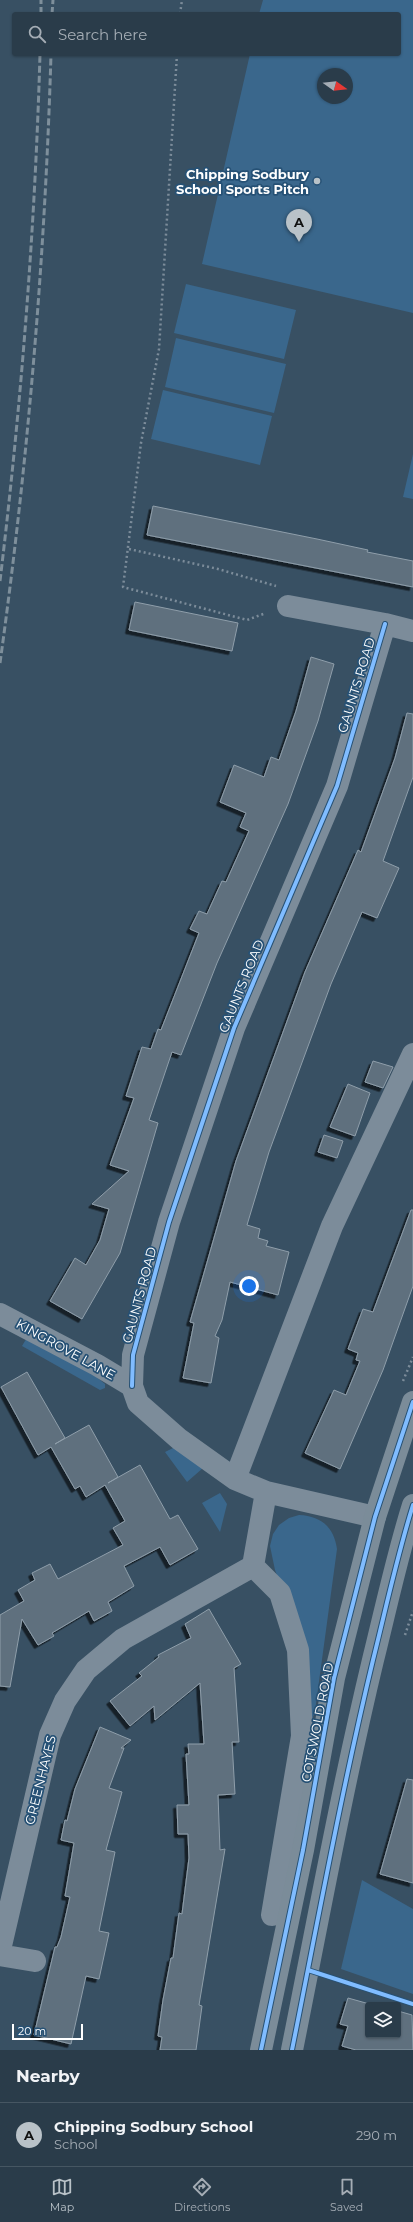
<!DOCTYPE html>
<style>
body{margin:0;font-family:Montserrat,sans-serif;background:#364754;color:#f1f3f6}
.controls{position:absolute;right:12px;bottom:12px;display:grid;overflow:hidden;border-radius:4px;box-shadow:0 1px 3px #0004}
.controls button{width:36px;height:36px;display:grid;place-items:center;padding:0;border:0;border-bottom:1px solid #465662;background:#2a3c4a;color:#f1f3f6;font:20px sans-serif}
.compass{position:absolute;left:317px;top:68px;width:36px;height:36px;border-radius:50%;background:#2a3c4a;box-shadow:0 1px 3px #0004;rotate:105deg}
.scale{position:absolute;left:12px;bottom:10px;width:71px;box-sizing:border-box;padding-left:4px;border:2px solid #fff;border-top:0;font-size:11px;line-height:14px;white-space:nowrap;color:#fff;-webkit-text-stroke:3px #265175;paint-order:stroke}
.you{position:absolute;left:249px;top:1286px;width:14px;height:14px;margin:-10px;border:3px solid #fff;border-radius:50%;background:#1a73e8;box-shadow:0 0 0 6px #1a73e833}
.badge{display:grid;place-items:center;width:26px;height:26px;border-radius:50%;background:#b9c2c8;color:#111;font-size:13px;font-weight:700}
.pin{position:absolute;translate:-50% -33px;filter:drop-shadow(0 1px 2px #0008)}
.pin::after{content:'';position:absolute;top:21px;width:14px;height:12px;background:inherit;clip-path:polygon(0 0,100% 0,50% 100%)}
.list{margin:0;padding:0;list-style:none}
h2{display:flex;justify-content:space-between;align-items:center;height:52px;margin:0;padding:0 16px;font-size:17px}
h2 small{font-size:13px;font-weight:400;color:#a5adb5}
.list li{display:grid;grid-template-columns:26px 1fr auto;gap:12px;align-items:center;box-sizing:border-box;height:64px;padding:0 16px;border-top:1px solid #465662}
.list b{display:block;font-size:15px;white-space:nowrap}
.list p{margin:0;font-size:13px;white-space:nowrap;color:#a5adb5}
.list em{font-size:13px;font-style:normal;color:#a5adb5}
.icon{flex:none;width:22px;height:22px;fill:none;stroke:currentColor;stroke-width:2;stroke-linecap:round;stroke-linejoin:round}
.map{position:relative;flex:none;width:413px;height:2050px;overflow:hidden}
.search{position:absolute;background:#2a3c4a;box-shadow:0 1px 3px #0004;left:12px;right:12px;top:12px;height:44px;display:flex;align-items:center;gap:10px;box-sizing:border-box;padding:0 14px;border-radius:4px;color:#a5adb5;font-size:15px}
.sheet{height:116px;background:#2a3c4a}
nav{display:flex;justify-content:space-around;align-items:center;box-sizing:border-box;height:56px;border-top:1px solid #465662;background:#2a3c4a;font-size:11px;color:#a5adb5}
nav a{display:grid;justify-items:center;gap:2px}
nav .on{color:#b9c2c8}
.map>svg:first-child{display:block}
</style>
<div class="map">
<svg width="413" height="2050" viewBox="0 0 413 2050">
<defs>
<filter id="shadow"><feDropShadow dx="-3.5" dy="3.5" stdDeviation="0" flood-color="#0009"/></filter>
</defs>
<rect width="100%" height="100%" fill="#385063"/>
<!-- green -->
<path fill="#3a678c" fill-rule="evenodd" d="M263,0H413V313L202,264L250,54H399V14H259ZM323,74H347V98H323Z
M186,284L296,310L284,359L174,333Z
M176,338L286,364L274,413L165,387Z
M163,390L272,416L260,465L151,439Z
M413,454V499L403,497Z
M28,1336L88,1370L105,1384V1388L100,1390L22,1346Z
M175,1447L203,1468L187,1482L165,1452Z
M220,1493L227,1504L220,1532L202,1503Z
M299,1515C321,1516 334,1527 337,1549L315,1711L308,1732L300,1636L275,1570L270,1546L273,1534L279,1525L289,1518Z
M362,1880L413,1909V1994L341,1969Z"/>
<!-- building -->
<path fill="#5e707e" stroke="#8f9eaa" filter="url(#shadow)" d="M153,506L317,539L368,550L367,552L413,561V587L147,535Z
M135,602L238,623L232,651L129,630Z
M311,657L334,664L318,721L288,804L217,963L181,1055L172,1052L149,1120L158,1123L120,1253L82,1319L50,1301L75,1258L86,1265L100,1240L109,1209L92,1204L129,1171L110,1165L134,1098L126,1096L142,1047L151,1049L158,1029L161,1030L199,933L190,929L199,911L207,914L222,881L226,882L249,831L240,827L246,813L220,802L234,765L264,777L271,757L279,760L296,711Z
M407,713L413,714V777L383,861L399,868L377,918L362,912L331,984L269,1152L247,1225L260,1229L258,1238L268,1241L266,1246L289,1252L278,1295L230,1282L222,1320L215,1336L219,1338L211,1383L183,1378L194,1323L190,1322L236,1161L305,972L358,850L361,852L395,758Z
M373,1061L393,1067L383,1088L365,1082Z
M348,1084L370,1093L355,1136L330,1127Z
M324,1135L343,1141L337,1158L318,1152Z
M411,1210H413V1286L383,1370L340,1469L305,1453L334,1390L346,1395L360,1361L356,1360L358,1353L348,1349L363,1309L373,1312Z
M27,1372L65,1438L55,1444L89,1425L118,1477L108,1483L140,1465L170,1519L178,1515L198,1549L170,1565L160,1547L124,1566L134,1586L108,1602L112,1611L94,1621L89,1611L52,1633L54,1636L38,1645L22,1619L10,1687L0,1686V1615L24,1601L18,1590L35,1580L32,1573L50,1564L58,1579L123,1545L113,1528L125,1521L105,1485L86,1497L80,1486L75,1489L51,1447L38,1455L1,1387Z
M209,1609L241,1664L234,1668L239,1742H232L235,1794L218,1795L220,1850L225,1849L199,2005L202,2006L196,2050H160L162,2037L158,2036L163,2000L171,1958H173L179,1913L182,1914L189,1858L188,1834H178L177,1805H189L186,1754H189L188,1744H204L200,1683L155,1720L154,1706L130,1726L110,1701L142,1676L139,1673L159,1657L158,1655L191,1638L185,1624Z
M100,1727L131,1740L121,1748H124L109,1788L122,1792L106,1850L115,1852L99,1931L109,1933L99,1979L86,1976L71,2044L34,2035L55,1947H57L61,1937L70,1897L65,1896L74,1843L61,1840L65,1820L67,1821L75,1789Z
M407,1779L413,1780V1883L380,1874Z
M348,1998L373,2005H368V2035H398V2011L412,2015L413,2050H356L342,2046L348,2026L340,2024Z"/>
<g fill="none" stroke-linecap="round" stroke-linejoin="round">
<!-- path -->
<path stroke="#7c8c9a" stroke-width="2.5" stroke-dasharray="2 3" stroke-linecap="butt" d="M180,14L182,0
M177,54L159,349L141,443L123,587L247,620L266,613
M129,549L218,569L276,586
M403,1381L413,1357
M405,1635L413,1611
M329,1977L413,2004"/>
<!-- minor -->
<path stroke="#7c8c9a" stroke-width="22" d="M288,606L385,624L413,631
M0,1314L97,1365L132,1386L138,1403L179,1439L235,1479L266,1492L375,1517
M132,1386L133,1355L169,1222L234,1028L337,786L385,624
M235,1479L332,1226L413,1054
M266,1492L253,1566L280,1593L298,1650L302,1736L272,1915
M0,1950L50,1735L65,1701L86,1670L123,1639L253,1566
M0,1955L35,1961"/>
<!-- major -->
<path stroke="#7b8c99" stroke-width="22" d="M261,2050L303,1850L334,1678L375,1517L413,1402
M292,2050C318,1920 342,1789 373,1660C386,1608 397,1556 413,1505"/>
<!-- rail -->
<path stroke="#7e8f9b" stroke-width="3" stroke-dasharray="7 3" stroke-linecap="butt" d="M41,14V0
M52,14L53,0
M0,581C21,406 35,230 40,54
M0,663C28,461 45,258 51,54"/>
<defs>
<path id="cycleway" d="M132,1386L133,1355L169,1222L234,1028L337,786L385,624
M308,1970L413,2004
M261,2050L303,1850L334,1678L375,1517L413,1402
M292,2050C318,1920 342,1789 373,1660C386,1608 397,1556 413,1505"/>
</defs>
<!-- cycleway casing -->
<use href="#cycleway" stroke="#265175" stroke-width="6"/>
<!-- cycleway -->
<use href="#cycleway" stroke="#80bcff" stroke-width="4"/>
</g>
<!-- markers -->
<circle fill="#b9c2c8" stroke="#265175" stroke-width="1.5" cx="317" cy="181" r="4"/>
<g text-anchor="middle" stroke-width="3.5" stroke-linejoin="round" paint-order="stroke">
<!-- poi labels -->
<g font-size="13" font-weight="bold" fill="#fff" stroke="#265175" text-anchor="end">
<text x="309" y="179">Chipping Sodbury<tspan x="309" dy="15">School Sports Pitch</tspan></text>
</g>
<!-- street labels -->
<g font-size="13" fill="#fff" stroke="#265175">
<text transform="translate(356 685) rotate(-73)" y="5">GAUNTS ROAD</text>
<text transform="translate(241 986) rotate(-68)" y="5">GAUNTS ROAD</text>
<text transform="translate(139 1295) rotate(-75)" y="5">GAUNTS ROAD</text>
<text transform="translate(66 1349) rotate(29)" y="5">KINGROVE LANE</text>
<text transform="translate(317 1722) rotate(-79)" y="5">COTSWOLD ROAD</text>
<text transform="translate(40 1780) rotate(-76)" y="5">GREENHAYES</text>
</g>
</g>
</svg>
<div class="controls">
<button><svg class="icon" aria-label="layers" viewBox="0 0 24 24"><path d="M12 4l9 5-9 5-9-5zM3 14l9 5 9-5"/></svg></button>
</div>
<svg class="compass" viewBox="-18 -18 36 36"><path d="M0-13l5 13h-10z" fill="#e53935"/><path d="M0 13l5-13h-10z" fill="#a5adb5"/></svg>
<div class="scale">20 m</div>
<div class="you"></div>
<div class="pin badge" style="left:299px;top:242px">A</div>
<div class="search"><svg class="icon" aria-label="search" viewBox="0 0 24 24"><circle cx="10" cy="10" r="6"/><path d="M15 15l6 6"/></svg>Search here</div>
</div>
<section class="sheet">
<h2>Nearby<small></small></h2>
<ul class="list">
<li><span class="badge">A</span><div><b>Chipping Sodbury School</b><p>School</p></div><em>290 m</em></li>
</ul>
</section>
<nav>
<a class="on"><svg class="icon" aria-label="map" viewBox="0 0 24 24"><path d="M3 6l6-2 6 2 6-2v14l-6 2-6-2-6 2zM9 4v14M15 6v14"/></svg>Map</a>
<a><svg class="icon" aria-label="directions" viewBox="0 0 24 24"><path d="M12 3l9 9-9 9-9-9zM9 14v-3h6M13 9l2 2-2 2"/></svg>Directions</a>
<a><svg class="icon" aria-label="saved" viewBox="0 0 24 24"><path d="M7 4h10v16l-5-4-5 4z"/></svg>Saved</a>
</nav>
